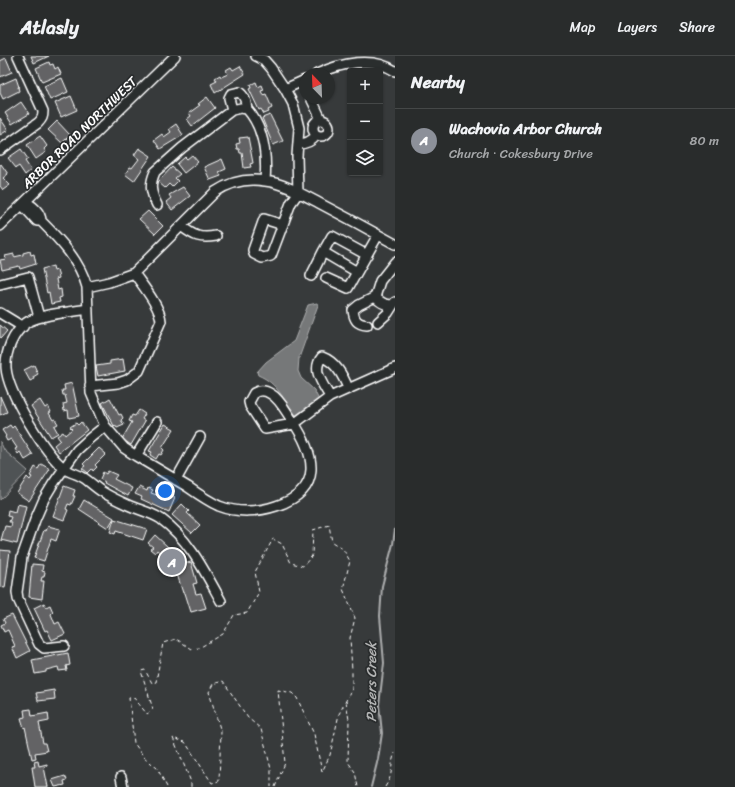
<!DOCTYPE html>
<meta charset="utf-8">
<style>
body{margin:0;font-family:Sriracha,sans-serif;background:#353838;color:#f1f3f6}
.controls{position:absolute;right:12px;top:12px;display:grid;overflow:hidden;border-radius:4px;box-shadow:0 1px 3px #0004}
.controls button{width:36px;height:36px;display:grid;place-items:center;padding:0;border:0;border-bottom:1px solid #454848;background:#292c2c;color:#f1f3f6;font:20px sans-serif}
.compass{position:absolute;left:299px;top:12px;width:36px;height:36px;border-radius:50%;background:#292c2c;box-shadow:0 1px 3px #0004;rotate:337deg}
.you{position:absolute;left:165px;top:435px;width:14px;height:14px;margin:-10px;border:3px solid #fff;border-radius:50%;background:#1a73e8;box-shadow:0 0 0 6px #1a73e833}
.badge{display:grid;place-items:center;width:26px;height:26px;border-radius:50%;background:#8c9099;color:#fff;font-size:13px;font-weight:700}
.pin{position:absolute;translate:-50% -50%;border:2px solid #fff;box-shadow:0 1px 4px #0006}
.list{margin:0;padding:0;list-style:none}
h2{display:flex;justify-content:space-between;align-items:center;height:52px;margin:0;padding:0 16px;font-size:17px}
h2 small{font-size:13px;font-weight:400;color:#a5a7a9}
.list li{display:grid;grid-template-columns:26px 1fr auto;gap:12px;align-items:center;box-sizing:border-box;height:64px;padding:0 16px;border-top:1px solid #454848}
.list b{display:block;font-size:15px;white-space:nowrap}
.list p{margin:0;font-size:13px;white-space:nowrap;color:#a5a7a9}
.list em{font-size:13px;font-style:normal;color:#a5a7a9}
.icon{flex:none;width:22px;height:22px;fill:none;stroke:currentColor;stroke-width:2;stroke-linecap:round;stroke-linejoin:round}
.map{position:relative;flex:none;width:395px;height:731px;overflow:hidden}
header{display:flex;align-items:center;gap:24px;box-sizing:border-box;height:56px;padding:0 20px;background:#292c2c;border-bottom:1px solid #454848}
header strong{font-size:19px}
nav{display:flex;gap:22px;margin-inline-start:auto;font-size:14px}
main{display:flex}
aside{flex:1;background:#292c2c}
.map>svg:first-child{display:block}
</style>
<header>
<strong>Atlasly</strong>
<nav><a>Map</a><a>Layers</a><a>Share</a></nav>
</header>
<main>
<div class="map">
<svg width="395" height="731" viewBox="0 0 395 731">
<rect width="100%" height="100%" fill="#373a3b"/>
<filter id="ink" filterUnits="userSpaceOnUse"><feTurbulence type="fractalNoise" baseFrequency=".025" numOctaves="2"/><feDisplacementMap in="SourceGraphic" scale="8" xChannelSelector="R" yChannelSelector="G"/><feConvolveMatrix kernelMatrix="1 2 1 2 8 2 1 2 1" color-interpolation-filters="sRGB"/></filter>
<g filter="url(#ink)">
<!-- green -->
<path fill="#505354" stroke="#a8a9aa" d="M0,385L4,394L28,415L0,444Z"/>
<!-- water -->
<path fill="#767879" stroke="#adaeaf" d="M317,247L318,249L299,302L298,315L301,322L314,334L319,344L296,359C282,343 279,328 258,319L257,316L266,306L294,285L308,249Z"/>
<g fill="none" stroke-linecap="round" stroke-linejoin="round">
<!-- stream -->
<path stroke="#adaeaf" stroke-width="2" d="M371,731L378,703L382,677L379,649L384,607L380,560L382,530L393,488L395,473"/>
</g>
<!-- building -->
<path fill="#636465" stroke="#fff" d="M31,0H49L34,7Z
M6,2L12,16L0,21V5Z
M49,6L50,9L53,8L55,13L58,11L61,18L42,26L36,12Z
M240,10L245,18L215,37L211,28L217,25L215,22L220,19L221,21L228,18L226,14L231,11L233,14Z
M16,22L19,31H18L19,35L3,43L0,37V29Z
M62,22L68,36L50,44L44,30Z
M256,26L258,31L262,29L264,34L261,35L263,39L266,38L272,52L268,54L269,56L264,58L261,53L259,54L249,33L251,32L250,29Z
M71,40L77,54L61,61L55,47Z
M207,41L215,52L192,70L187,63L191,60L189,57L200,49L198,48Z
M21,46L29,58L12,68L5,57Z
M270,59L283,85L273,89L262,62Z
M0,62L8,74L0,79Z
M57,65L70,79L62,87L48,74Z
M176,68L183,79L160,93L154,84L162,78L164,81L171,76L169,73Z
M40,80L47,90L44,93L46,96L36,103L27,89Z
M248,81L253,107L250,108L251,111L244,112L242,97H240L239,93H237L236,88L240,87L239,82Z
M139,92L151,100L134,125L125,118L130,111L132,112L139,103L134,99Z
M21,93L28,103L25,105L31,114L25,119L19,110L16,112L8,102Z
M192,99L198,106L184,117L177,108L185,101L187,103Z
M222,103L226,113L219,116L221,120L210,124L204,111Z
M1,108L8,118L3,122L10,129L3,134L0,130V109Z
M172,111L180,118L175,122L178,125L172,131L169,128L165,132L158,126Z
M183,131L190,140L172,154L166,146L171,142L169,139Z
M148,155L163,170L155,178L139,163Z
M30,195L31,199L34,198L36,208L20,213L19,210L2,214L0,204L6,203L5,200L14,198V201L23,199V197Z
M53,210L54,215L57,214L59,222L56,223L58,234L61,233L62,241L59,242L60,246L51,248L49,236L47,237L42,213Z
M0,269L7,275L1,282L0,281Z
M123,303L125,315L98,320L96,310L110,308V305Z
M34,309L38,318L33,321L34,323L30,325L24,314Z
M72,327L79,360L69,362L68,354L64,355L63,348L67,347L65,339H63L62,334H65L64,329Z
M0,340L7,356L0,359Z
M110,342L119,359L121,358L123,362L121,364L124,369L117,372L115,369L114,370L102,347Z
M40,344L45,352L48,350L51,356L49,357L53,364L55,363L58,368L54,370L58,377L51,381L31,350Z
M139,354L145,358L142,363L145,365L131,389L122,383L132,366L129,365L132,359L135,360Z
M81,366L87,374L59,396L54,389L60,384L57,380L63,376L65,379L72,373L70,371L76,367L78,369Z
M165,368L174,373L162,392L164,394L161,399L159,398L156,403L150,399L152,396L149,395Z
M10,369L12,372L14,370L33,399L25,404L20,396L18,398L15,393L17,392L11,383L7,385L5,381L6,380L2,374Z
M99,392L106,398L95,409L97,411L93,415L92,413L88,417L82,412L85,410L83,408Z
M41,408L50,413L29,445L17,437L27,421L30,424L32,421L30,420L35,411L38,413Z
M108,415L117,419L114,423L132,432L128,440L104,427L105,426L100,423L103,416L106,418Z
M64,430L75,434L73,440H75L71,449L68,448L66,453L68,454L64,464L53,460Z
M139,431L147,435L148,432L153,434L151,437L157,439L159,435L175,442L169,456L141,443L142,441L135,438Z
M84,444L114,462L108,472L79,453Z
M17,448L26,450L17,488L1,484L5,470L11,471L12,466H9L11,461L7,460L8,454L15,456Z
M182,448L189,455L187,457L200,469L192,477L172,459Z
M114,463L147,473L143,484L116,475L115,478L110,476Z
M48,470L60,473L56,485L51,483L44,505L34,502L44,474L46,475Z
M155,479L180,502L175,508L173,507L170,510L161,502L163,499L157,494L155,497L150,493L153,491L148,487Z
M0,494L10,495L5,532L0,531Z
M191,506L197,527L193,528L196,538L201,537L206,552L191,556L185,537H183L177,518L182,517L180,509Z
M32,508L43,509L42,515L45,516L44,521H42L41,525H44L42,543L29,541Z
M44,547L46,551L50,549L53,556L51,558L55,568L59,566L65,578L52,584L47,574L45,575L34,552Z
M12,559L30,595L17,602L12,591L15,590L8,574L4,576L1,569L5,567L3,563Z
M68,597L70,609L66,610L67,614L59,615L58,611L46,614V616L35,618L32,604Z
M54,634L55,643L38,645L36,637Z
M31,653L32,660L48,657L49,665L39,667L43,687H45L47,695L35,697L36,702L32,703L25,671L24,672L21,662L25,661L24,654Z
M38,705L39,710L47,708V710L44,711L48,731H35L32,711H35L34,706Z
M65,720L67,724L64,725L65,729L55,731L52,724Z"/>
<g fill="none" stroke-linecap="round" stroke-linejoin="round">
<defs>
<path id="minor" d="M256,0L264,4L271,12L285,33L293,48L299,72L297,100L298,137L291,147L271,200L262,202L254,198L253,194L264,163L283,169
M317,18C341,7 373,0 395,15
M285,33L305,24
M311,42L321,63
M232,54L229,42L231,38L239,36C245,40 246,46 247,53
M313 72a8 8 0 1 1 16 0a8 8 0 1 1-16 0Z
M298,88C306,88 312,85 317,79
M0,94L38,67C42,63 43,61 43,55L18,0
M157,149C151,137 149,129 155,116L182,92L232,54L241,52L247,53C264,72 267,100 265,125
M41,165H37L25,152V147C32,148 41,157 41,165C60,184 80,205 87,231L91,337L105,370L124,392L136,400C153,410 171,421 188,431C198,438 208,445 219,450C237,457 258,456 276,450C325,434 315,398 292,364C286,356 280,343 271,338C265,334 259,334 254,337L249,346L250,350L265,373L294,368L330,341L395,312
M0,170L175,0
M181,170C194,180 200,183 216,180
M357,216L323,196L332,180L367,199
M311,220L323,196
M326,222L348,232L378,179
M0,228L28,221L39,261
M87,231L109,226L134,217L215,136C230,126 246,122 265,125C283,127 302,138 319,147C344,160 370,174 395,188
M375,241C380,246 386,251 394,248
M88,253C72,256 39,258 26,267C13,277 5,296 6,312C8,337 45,398 65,413C71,417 78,418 84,422C90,426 95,431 101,435C109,440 119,445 128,449C139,454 150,456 161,463C189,483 205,516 221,545
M0,257L23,271
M378,266L388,257L395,246
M367,269C357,268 354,264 353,254L359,249L375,241L380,225L395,206
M90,330L118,327L127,324L139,315L161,265C160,250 142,229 134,217
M330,341C323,328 311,314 322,301C336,306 343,320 348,332
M136,400L157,366
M176,424L200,381
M64,590L44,592L39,588L18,543L17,536L22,501L35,464L44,443L53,428L77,394L90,382L105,370
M121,721L123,731"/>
</defs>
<!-- minor casing -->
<use href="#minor" stroke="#fff" stroke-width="12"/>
<!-- path -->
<path stroke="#fff" stroke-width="1" stroke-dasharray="4 3" stroke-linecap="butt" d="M346,645L349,664L348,706L355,716L358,731
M167,731L157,712L144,701L134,687L129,642H134L147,658L153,653L141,615L145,614L152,627L156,626L163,587L176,583L192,593L199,592L223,578L234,559L247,557L259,536L255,516L273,483L282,488L291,507L303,510L312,500L313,474L329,469L332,486L343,493L350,505L343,533L355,562L350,582L352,614
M191,731V726L173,682L185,686L212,727L219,725L221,676L209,636L213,628L223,625L248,662L261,673L271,713V731
M275,731L285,707L278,634L292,637L297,642L314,678L322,716L330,699L339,658L352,633V616
M385,731C395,716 389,711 395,697"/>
<!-- minor -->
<use href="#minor" stroke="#2a2d2e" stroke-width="9"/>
</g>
</g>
<g text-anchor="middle" stroke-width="3.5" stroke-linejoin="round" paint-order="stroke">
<!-- street labels -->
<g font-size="13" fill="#fff" stroke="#2a2d2e">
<text transform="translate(79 76) rotate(-44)" y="5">ARBOR ROAD NORTHWEST</text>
</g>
<!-- water labels -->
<g font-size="14" font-style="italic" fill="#b4b5b5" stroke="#2a2d2e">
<text transform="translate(371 626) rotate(-90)" y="5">Peters Creek</text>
</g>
</g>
</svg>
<div class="controls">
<button>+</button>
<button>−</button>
<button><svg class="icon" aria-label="layers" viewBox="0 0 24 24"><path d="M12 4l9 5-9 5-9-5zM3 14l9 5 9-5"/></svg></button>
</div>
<svg class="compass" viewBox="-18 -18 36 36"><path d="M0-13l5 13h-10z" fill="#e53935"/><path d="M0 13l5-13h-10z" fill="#a5a7a9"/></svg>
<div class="you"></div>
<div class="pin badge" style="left:172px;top:506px">A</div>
</div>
<aside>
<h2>Nearby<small></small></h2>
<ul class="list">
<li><span class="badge">A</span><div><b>Wachovia Arbor Church</b><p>Church · Cokesbury Drive</p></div><em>80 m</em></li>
</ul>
</aside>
</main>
